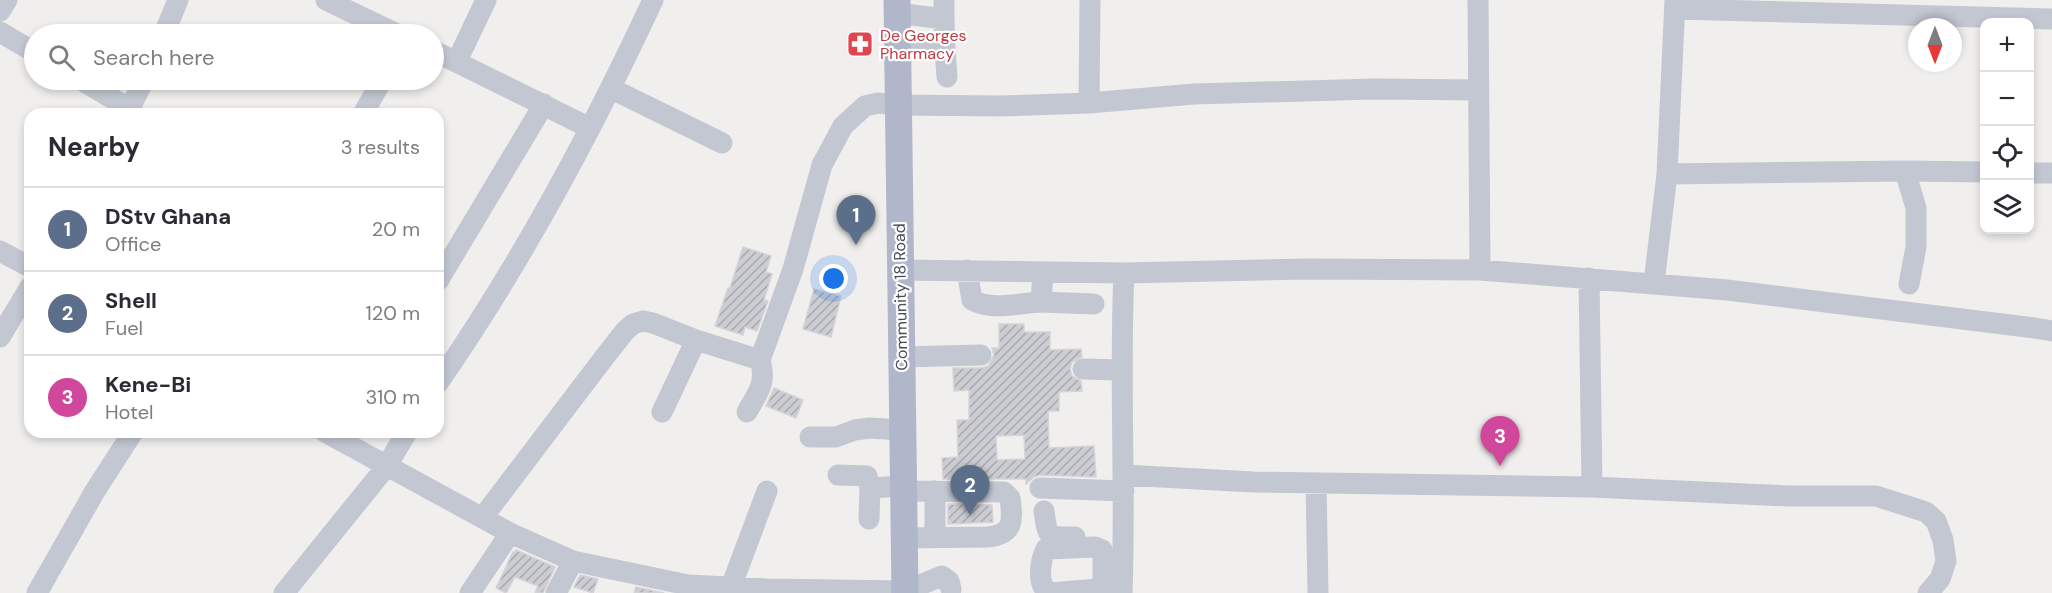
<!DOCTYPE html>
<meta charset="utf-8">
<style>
body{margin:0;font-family:"DM Sans",sans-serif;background:#f7f7f7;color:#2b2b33}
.controls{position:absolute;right:18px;top:18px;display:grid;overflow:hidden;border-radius:12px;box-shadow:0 3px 9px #0003}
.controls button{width:54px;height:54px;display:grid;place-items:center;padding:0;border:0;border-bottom:2px solid #e1e1e2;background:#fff;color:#2b2b33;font:30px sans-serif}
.compass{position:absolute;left:1908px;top:18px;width:54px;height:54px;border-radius:50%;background:#fff;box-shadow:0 3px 9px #0003;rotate:180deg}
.you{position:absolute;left:834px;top:279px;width:21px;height:21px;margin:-15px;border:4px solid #fff;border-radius:50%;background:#1a73e8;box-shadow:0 0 0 9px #1a73e833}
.badge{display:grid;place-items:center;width:39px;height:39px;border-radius:50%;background:#7c3aed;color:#fff;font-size:20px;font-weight:700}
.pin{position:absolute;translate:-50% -50px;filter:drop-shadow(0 2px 3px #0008)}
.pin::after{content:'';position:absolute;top:32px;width:21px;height:18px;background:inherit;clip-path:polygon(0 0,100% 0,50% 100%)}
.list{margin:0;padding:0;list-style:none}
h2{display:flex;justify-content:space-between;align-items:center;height:78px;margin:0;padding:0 24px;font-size:26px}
h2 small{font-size:20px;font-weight:400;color:#7c7c81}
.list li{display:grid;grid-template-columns:39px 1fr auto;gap:18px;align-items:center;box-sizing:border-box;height:84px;padding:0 24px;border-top:2px solid #e1e1e2}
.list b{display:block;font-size:22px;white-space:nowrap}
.list p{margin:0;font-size:20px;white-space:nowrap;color:#7c7c81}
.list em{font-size:20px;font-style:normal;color:#7c7c81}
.icon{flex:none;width:33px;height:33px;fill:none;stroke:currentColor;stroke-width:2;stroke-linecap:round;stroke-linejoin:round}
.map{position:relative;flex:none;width:2052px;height:593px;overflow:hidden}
.search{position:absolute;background:#fff;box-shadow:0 3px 9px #0003;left:24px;top:24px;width:420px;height:66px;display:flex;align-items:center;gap:15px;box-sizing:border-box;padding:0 21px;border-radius:33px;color:#7c7c81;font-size:22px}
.panel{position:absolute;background:#fff;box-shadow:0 3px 9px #0003;left:24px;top:108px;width:420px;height:330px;border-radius:18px}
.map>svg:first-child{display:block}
</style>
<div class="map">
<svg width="2052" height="593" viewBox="0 0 2052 593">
<defs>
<pattern id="building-hatch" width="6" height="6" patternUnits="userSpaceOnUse" patternTransform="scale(1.5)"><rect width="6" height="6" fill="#cccdd2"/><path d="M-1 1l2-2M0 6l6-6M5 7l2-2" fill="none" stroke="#a8a9ad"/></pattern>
</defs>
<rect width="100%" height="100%" fill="#f1efee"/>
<!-- building -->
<path fill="url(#building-hatch)" stroke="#d3d3d9" stroke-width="1.5" fill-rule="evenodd" d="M743,247L771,256L766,272L772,274L764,300L768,301L757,331L745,327L743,335L715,326L728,288H730Z
M814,289L841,296L831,337L803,329Z
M999,324H1024V332H1050V350L1081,349L1082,357L1072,362L1070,369L1072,376L1081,381L1082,391L1059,392V411H1048L1049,448L1094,446L1096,477L1040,475L1034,477L1026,484V479H943L942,458L958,457L957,420H969V390L954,391L953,368H981L988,366L994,355L992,348H999ZM1024,435L1025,459L997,460L996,436Z
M774,388L803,400L796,418L766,406Z
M948,504L992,505L993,522L948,524Z
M516,550L555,567L543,593H535L538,586L515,577L506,593L496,588L513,552H515Z
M580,575L598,579L593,593L574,587Z
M636,587L664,593H634Z"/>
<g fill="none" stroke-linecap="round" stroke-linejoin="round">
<!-- minor -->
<path stroke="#c3c7d2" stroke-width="21" d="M326,0L397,34
M1478,0L1480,270
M1675,9L2052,19
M0,11L7,0
M897,13L944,19L945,49L898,48
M944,19V0
M0,32L34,52
M164,34L178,0
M945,49L947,77
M434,51L590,128
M457,61L486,0
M81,80L130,109
M612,89L722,143
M1089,103L1090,0
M127,114L144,80
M363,114L382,80
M1905,171L1916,208V247L1909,284
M2030,173H2052
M1667,174L1905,171L1984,172
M0,251L30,267
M899,270L1124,273L1309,269L1480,270L1727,290L2035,328L2052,331
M967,270L972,300C992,311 1019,303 1041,302
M1043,272L1041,302L1094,304
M1589,278L1592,487
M438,281L544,104
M1654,283L1667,174L1675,0
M0,337L30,287
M901,357L981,355
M1083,369L1120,370
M438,383C522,262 591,133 653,0
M662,412L696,340
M747,412C758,392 767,383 760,360
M325,432L510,533L573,561L688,585L767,589L905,591L942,576L949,581L951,589
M810,437H836L855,430L869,428L902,430
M838,475L867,476L870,488
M1124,475L1253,482L1592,487L1788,496H1876L1926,512L1936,521L1943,540L1946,561L1940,579L1928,593
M1316,483L1318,593
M1040,488L1124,491
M904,491L1004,492L1010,498C1013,521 1014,534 988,537L904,538
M935,491V538
M1044,511C1048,539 1047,537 1075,537
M483,517L603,359L625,331L633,324L643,321L653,323L696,340L760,360L793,269L822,165L843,126L865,106L878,103L898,105L1000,106L1089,103L1194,94L1374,89L1478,90
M869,519L870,488L903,486
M731,587L767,491
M1103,589V556L1102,550L1095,547L1046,549C1040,561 1036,586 1050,593L1122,587
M37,593L95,491L133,432
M284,593L386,467L407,432
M470,593L510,533
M556,593L573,561
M1122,593C1126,486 1119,380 1124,273"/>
<!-- major -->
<path stroke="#b1b7ca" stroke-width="27" d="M897,0L905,593"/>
</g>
<!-- icons -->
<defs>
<symbol id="pharmacy-square" viewBox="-11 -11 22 22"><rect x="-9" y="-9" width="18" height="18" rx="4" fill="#e0444e" stroke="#fff"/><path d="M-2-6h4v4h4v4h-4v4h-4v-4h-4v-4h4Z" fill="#fff"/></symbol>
</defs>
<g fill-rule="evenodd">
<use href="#pharmacy-square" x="845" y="29" width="30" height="30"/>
</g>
<g text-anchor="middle" stroke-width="4.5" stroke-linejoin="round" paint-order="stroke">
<!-- health labels -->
<g font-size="16" fill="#be3a42" stroke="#fff" text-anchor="start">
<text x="880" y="41">De Georges<tspan x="880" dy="18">Pharmacy</tspan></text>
</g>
<!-- street labels -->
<g font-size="16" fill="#484d5a" stroke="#fff">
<text transform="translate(900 297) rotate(-91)" y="6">Community 18 Road</text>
</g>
</g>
</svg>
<div class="controls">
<button>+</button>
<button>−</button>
<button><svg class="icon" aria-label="locate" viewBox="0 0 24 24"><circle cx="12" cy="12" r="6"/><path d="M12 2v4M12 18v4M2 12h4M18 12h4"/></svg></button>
<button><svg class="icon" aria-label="layers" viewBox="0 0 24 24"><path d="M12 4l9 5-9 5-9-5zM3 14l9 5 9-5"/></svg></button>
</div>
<svg class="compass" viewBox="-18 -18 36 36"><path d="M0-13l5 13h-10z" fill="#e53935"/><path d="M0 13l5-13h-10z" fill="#7c7c81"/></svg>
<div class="you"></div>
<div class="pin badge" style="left:856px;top:245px;background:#5c6f8a">1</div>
<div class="pin badge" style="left:970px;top:515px;background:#5c6f8a">2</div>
<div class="pin badge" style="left:1500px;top:466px;background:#d1479c">3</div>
<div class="search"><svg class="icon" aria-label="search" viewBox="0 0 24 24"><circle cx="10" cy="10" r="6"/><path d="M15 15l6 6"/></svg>Search here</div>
<section class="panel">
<h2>Nearby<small>3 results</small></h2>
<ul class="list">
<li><span class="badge" style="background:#5c6f8a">1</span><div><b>DStv Ghana</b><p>Office</p></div><em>20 m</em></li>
<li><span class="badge" style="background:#5c6f8a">2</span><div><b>Shell</b><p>Fuel</p></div><em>120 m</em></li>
<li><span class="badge" style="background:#d1479c">3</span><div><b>Kene-Bi</b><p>Hotel</p></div><em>310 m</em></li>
</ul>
</section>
</div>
